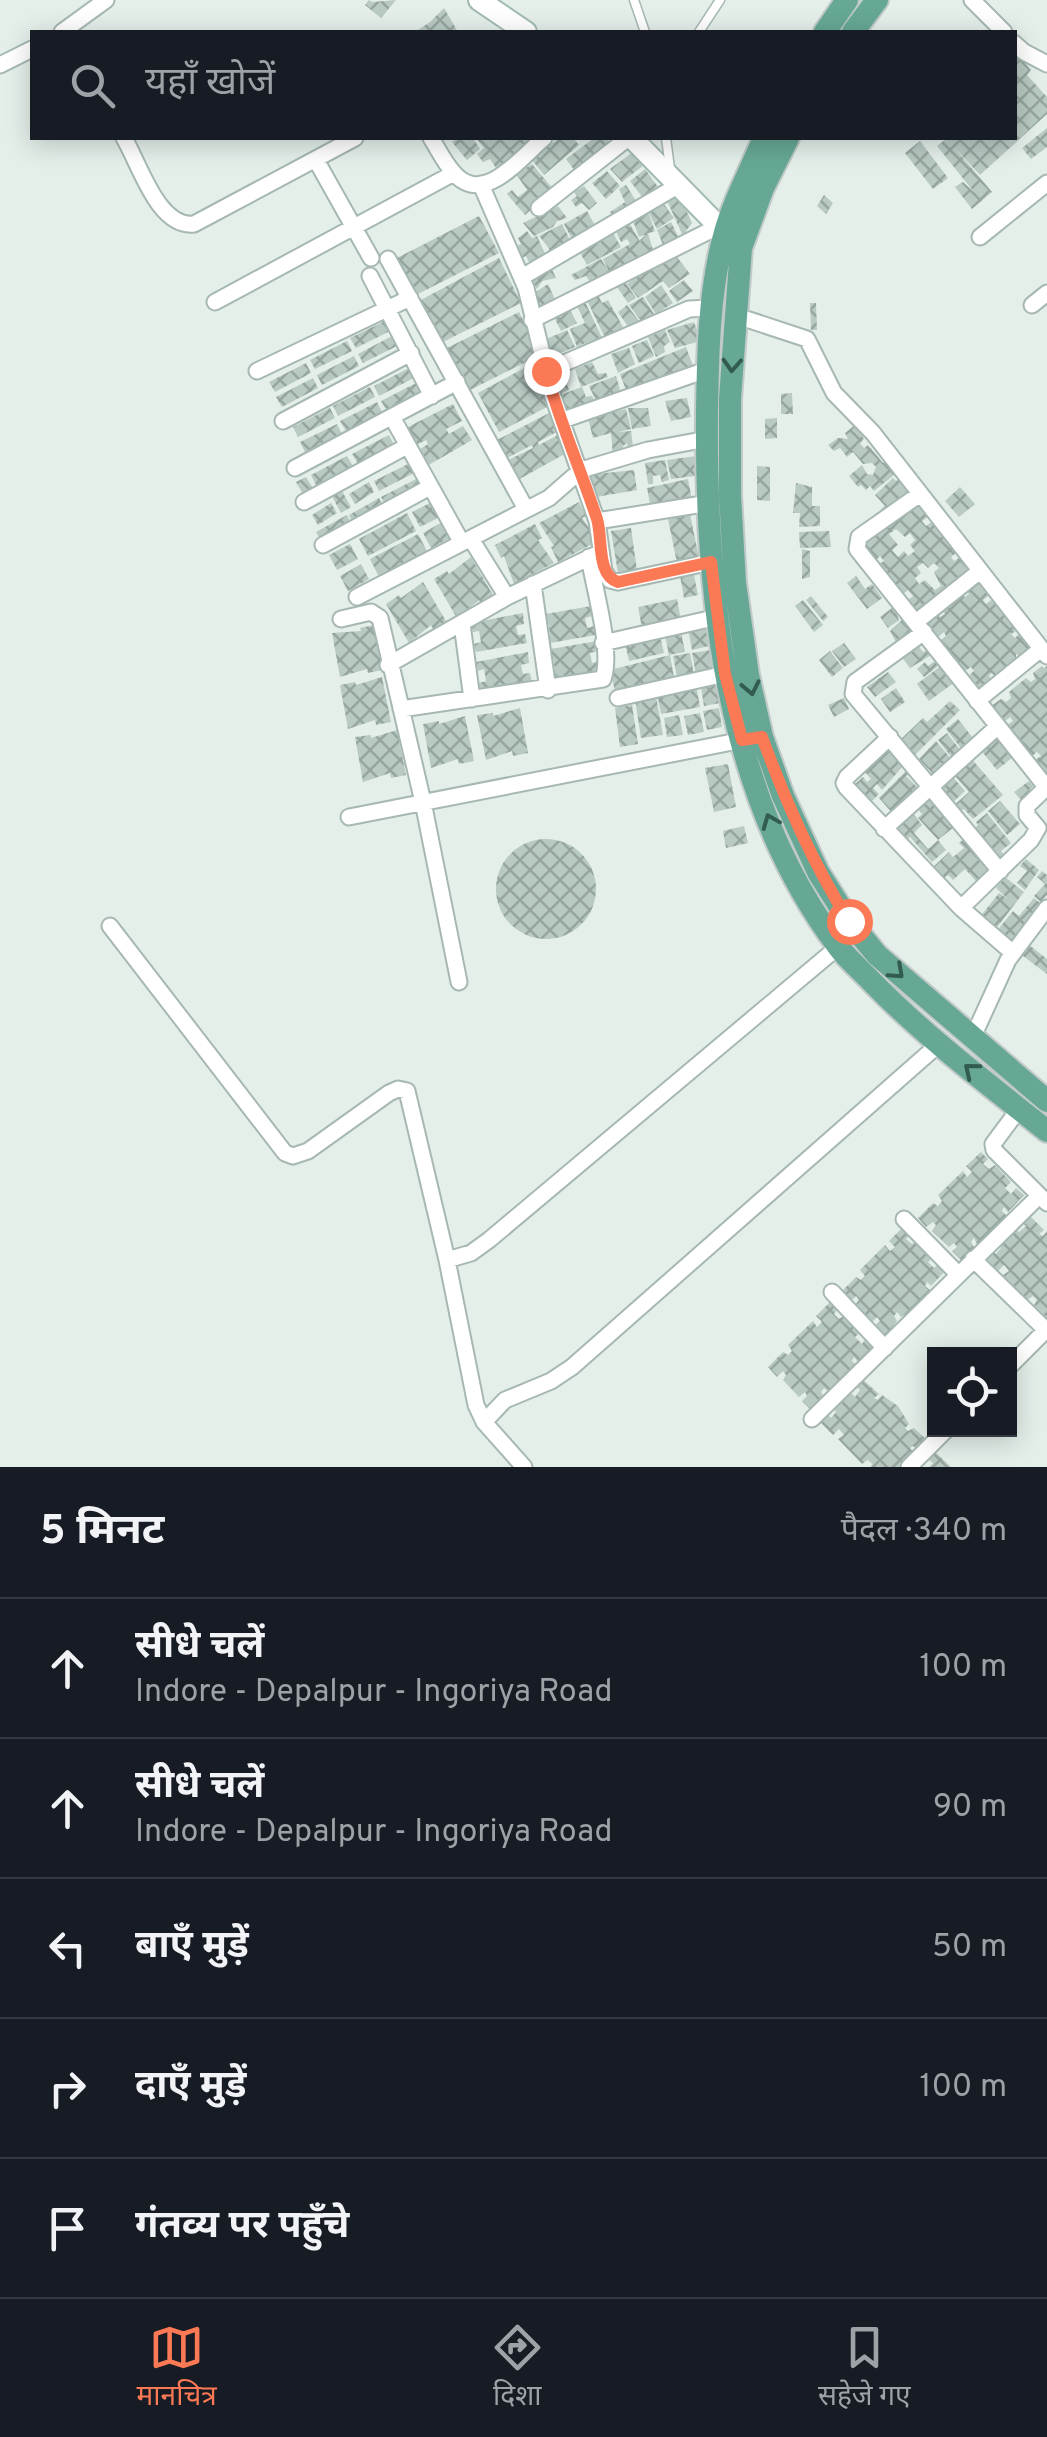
<!DOCTYPE html>
<html lang="hi">
<meta charset="utf-8">
<style>
body{margin:0;font-family:Overpass,"Noto Sans Devanagari",sans-serif;background:#242831;color:#f1f3f6}
.controls{position:absolute;right:30px;bottom:30px;display:grid;overflow:hidden;border-radius:0px;box-shadow:0 5px 25px #0003}
.controls button{width:90px;height:90px;display:grid;place-items:center;padding:0;border:0;border-bottom:2px solid #363941;background:#171b24;color:#f1f3f6;font:50px sans-serif}
.stop{position:absolute;width:30px;height:30px;margin:-22px;border:8px solid #fc7955;border-radius:50%;background:#fff}
.stop.end{background:#fc7955;border-color:#fff;box-shadow:0 2px 10px #0008}
.list{margin:0;padding:0;list-style:none}
h2{display:flex;justify-content:space-between;align-items:center;height:130px;margin:0;padding:0 40px;font-size:42px}
h2 small{font-size:32px;font-weight:400;color:#9ea1a6}
.list li{display:grid;grid-template-columns:65px 1fr auto;gap:30px;align-items:center;box-sizing:border-box;height:140px;padding:0 40px;border-top:2px solid #363941}
.list b{display:block;font-size:38px;white-space:nowrap}
.list p{margin:0;font-size:32px;white-space:nowrap;color:#9ea1a6}
.list em{font-size:32px;font-style:normal;color:#9ea1a6}
.icon{flex:none;width:55px;height:55px;fill:none;stroke:currentColor;stroke-width:2;stroke-linecap:round;stroke-linejoin:round}
.map{position:relative;flex:none;width:1047px;height:1467px;overflow:hidden}
.search{position:absolute;background:#171b24;box-shadow:0 5px 25px #0003;left:30px;right:30px;top:30px;height:110px;display:flex;align-items:center;gap:25px;box-sizing:border-box;padding:0 35px;border-radius:0px;color:#9ea1a6;font-size:38px}
.sheet{height:830px;background:#171b24}
nav{display:flex;justify-content:space-around;align-items:center;box-sizing:border-box;height:140px;border-top:2px solid #363941;background:#171b24;font-size:28px;color:#9ea1a6}
nav a{display:grid;justify-items:center;gap:5px}
nav .on{color:#fc7955}
.map>svg:first-child{display:block}
</style>
<div class="map">
<svg width="1047" height="1467" viewBox="0 0 1047 1467">
<defs>
<pattern id="building-cross-hatch" width="8" height="8" patternUnits="userSpaceOnUse" patternTransform="scale(2.5)"><rect width="8" height="8" fill="#b9cac3"/><path d="M0 0l8 8M0 8l8-8" fill="none" stroke="#96a69f"/></pattern>
</defs>
<rect width="100%" height="100%" fill="#e4efea"/>
<!-- building -->
<path fill="url(#building-cross-hatch)" fill-rule="evenodd" d="M369,0L372,2L396,0L381,18L365,5Z
M444,8L458,32H415L430,22Z
M1014,51L1031,70L1027,75L1047,97V114L980,175L953,146L992,192L972,209L955,187L963,182L974,192L937,146L947,138H1014Z
M1047,128V147L1031,159L1022,148Z
M457,138H473L480,149L467,160L452,142Z
M476,138H528L530,140L512,155L515,158L503,168H496L490,159L483,162L477,154L484,148Z
M559,138H573L579,145L544,175L531,159Z
M594,138H606L614,147L578,175L566,159Z
M920,141L948,178L933,189L905,153Z
M633,152L644,165L622,182L610,169Z
M532,164L554,190L525,215L507,194L512,190L518,197L527,190L516,174Z
M645,169L658,187L643,198L630,181Z
M607,171L620,186L606,199L592,183Z
M626,185L638,204L613,218L610,212L625,202L619,189Z
M584,186L597,203L589,210L582,203L576,207L571,200L577,196L574,192Z
M678,192L692,223L686,231L690,238L685,241L666,198Z
M824,195L833,203L826,214L817,206Z
M661,200L674,218L657,229L646,208Z
M558,206L567,218L557,221L553,227L534,236L523,223Z
M587,211L597,229L574,243L564,224Z
M648,212L655,231L639,237L632,218Z
M479,216L499,253L414,296L395,259Z
M628,221L641,243L640,240L648,233L655,257L595,289L586,276L575,280L571,275L601,259L609,272L603,259L630,244L627,239L621,242L615,229Z
M671,222L681,242L665,250L657,230Z
M562,224L572,244L549,256V248L539,236Z
M611,230L621,247L587,265L577,247Z
M527,231L532,238L537,236L547,258L531,266L526,256L522,258L514,247L521,244L518,238Z
M673,252L690,274L669,288L663,281L638,298L627,284Z
M499,258L521,303L441,343L419,301Z
M549,263L556,278L542,281L537,289L532,280Z
M684,280L693,291L677,302L669,291Z
M625,282L636,298L628,303L617,287Z
M548,284L556,302L540,314L531,295Z
M661,285L673,303L656,314L645,297Z
M596,291L602,303L608,300L624,329L605,338L585,296Z
M643,297L654,314L641,321L629,305Z
M580,299L586,304L605,344L587,347L585,343L577,347L570,329L585,323L575,302Z
M810,303H816L817,330H811Z
M627,305L639,321L629,328L618,312Z
M568,306L577,323L561,331L552,313Z
M519,312L540,355L466,392L445,349Z
M387,320L392,330L356,348L350,338Z
M694,322L701,341L675,348L667,330Z
M567,330L575,347L549,358L542,341Z
M665,330L670,342L664,346L665,352L656,357L648,337Z
M394,335L399,345L363,363L358,354Z
M647,340L654,356L639,363L632,346Z
M347,341L352,351L315,369L310,360Z
M686,347L693,366L626,390L620,374Z
M629,348L635,364L618,373L611,354Z
M354,356L359,366L322,385L317,375Z
M592,362L598,374L606,373L608,377L581,387L575,369Z
M306,363L311,373L275,392L269,382Z
M530,365L551,405L499,432L478,393Z
M411,367L416,377L379,396L374,386Z
M562,372L569,390L559,395L551,376Z
M616,376L621,393L597,403L589,386Z
M313,378L318,388L282,407L276,397Z
M418,382L423,392L387,411L381,401Z
M370,387L375,397L338,416L333,406Z
M582,387L586,397L592,396L595,402L567,414L560,395Z
M792,393L793,414H781V394Z
M687,398L691,417L671,421L665,401Z
M377,402L382,412L346,431L340,421Z
M453,404L462,421L446,429L449,434L463,426L472,440L427,466L417,451L428,444L426,440L416,445L406,428Z
M330,408L335,418L298,437L293,427Z
M628,408H648L651,426L632,429Z
M626,409L631,429L618,432L631,431L634,454L629,453L627,443L623,446V454L613,456L611,433L593,438L588,418Z
M551,412L560,430L538,442L539,445L562,433L570,451L516,481L506,461L533,448L532,445L505,459L495,441Z
M777,418V438L765,439V419Z
M337,424L342,434L305,452L300,442Z
M855,425L864,439L860,443L864,448L868,445L883,463L886,461L894,475L874,491L870,486L866,490L861,485L858,487L849,476L862,465L867,474L873,475L876,467L872,463L863,464L853,452L847,457L840,448L834,451L828,445L838,438L848,439L845,433Z
M389,435L394,445L358,464L352,454Z
M347,456L353,466L316,485L311,475Z
M697,456L703,475L671,479L667,460Z
M665,460L669,480L662,482L660,475L653,476V484H648L645,463Z
M410,463L416,472L379,491L374,481Z
M757,466L770,467V501L757,500Z
M634,470L637,490L590,498L587,475Z
M306,477L314,490L304,496L296,482Z
M900,477L913,493L886,515L881,509L885,506L875,495L893,478L896,481Z
M418,478L423,488L386,506L381,497Z
M688,479L692,500L651,509L647,488Z
M369,482L374,492L355,504L349,494Z
M796,483L812,487V506H820V526L799,527L800,513H793Z
M960,487L975,504L959,517L945,501Z
M342,491L351,507L341,513L332,496Z
M379,498L384,508L354,525L349,515Z
M434,501L442,516L420,527L412,512Z
M579,502L586,516L582,518L598,541L558,562L551,547L554,546L539,523Z
M915,502L928,517L922,521L926,526L932,522L956,553L951,557L954,561L959,558L971,573L919,614L908,600L913,596L908,590L903,594L879,564L884,561L880,556L876,560L863,544ZM896,529L905,537L910,533L915,540L910,545L915,551L908,556L904,551L898,557L892,550L898,545L889,534ZM923,563L928,568L934,563L939,568L934,572L941,586L935,590L925,580L919,584L915,578L921,573L917,567Z
M331,503L337,513L318,525L312,515Z
M407,513L416,531L368,556L359,539Z
M690,514L699,558L677,563L668,519Z
M347,515L352,525L322,542L316,532Z
M444,521L452,537L431,548L423,533Z
M535,524L542,538L538,540L554,563L514,584L504,556L501,558L495,545Z
M631,528L637,570L618,573L611,531Z
M829,531L831,547L800,548L799,532Z
M418,534L427,551L379,577L370,559Z
M350,544L358,559L337,570L329,555Z
M802,549L810,551V577L802,579Z
M471,557L494,597L481,604L479,600L457,618L434,579L447,571L449,574Z
M361,564L369,579L348,591L340,576Z
M694,575L698,595L684,598L680,576Z
M856,576L865,589L872,584L882,598L867,609L847,583Z
M975,581L980,582L988,596L983,600L986,604L991,600L999,607L1016,631L1011,634L1015,638L1019,634L1031,645V650L1023,657L1016,654V663L995,677L992,673L989,675L992,682L981,690L969,675L974,671L971,667L965,671L941,640L946,636L944,632L938,637L925,622L938,614L940,617L945,614L942,610L962,594L965,597L969,594L966,588Z
M423,582L446,621L433,629L431,625L409,643L386,604L399,595L401,598Z
M811,596L828,617L823,621L806,600Z
M677,599L681,620L642,628L638,607Z
M803,600L823,625L814,632L795,606Z
M896,605L901,611L897,615L899,620L888,628L880,617Z
M591,606L593,616L585,618L587,628L594,626L596,635L544,644L543,636L550,634L548,622L542,624L540,615Z
M523,613L524,624L516,626L518,635L525,634L527,643L476,652L474,644L481,642L479,631L473,632L471,623Z
M905,617L915,628L897,644L890,631Z
M374,625L382,670L368,673L367,669L340,677L332,633L361,631L360,628Z
M705,625L709,646L692,650L688,629Z
M681,632L685,652L669,655L665,635Z
M660,636L664,653L629,661L625,643Z
M597,641L599,651L590,653L592,663L599,661L601,670L550,679L548,671L555,670L553,658L547,659L545,650Z
M844,643L856,659L844,667L832,651Z
M917,644L923,652L929,648L933,654L910,668L901,656Z
M710,650L714,671L696,674L692,653Z
M830,651L843,668L832,677L819,660Z
M528,652L529,663L521,665L523,674L530,673L532,682L481,691L479,683L486,681L484,669L478,671L476,662Z
M690,653L694,674L677,677L673,656Z
M670,655L674,677L615,691L610,670Z
M935,661L938,666L924,677L917,669L925,662L928,666Z
M942,665L955,682L929,701L917,684Z
M1042,666L1044,668L1047,666V774L1035,760L1041,756L1037,752L1032,756L1007,725L1013,721L1010,717L1004,722L991,706L1001,699L1006,702L1011,698L1009,692L1026,678L1031,682L1035,679L1033,673Z
M888,672L896,682L875,697L867,687Z
M382,677L391,722L376,725L375,720L348,729L340,685L355,682L356,685Z
M716,684L720,703L704,706L701,687Z
M696,685L700,707L661,714L657,693Z
M896,688L905,702L890,712L881,699Z
M656,696L663,735L641,738L635,699Z
M844,698L849,709L834,717L828,705Z
M950,701L960,710L912,758L905,751L908,748L900,740L923,718L927,722Z
M632,705L638,744L620,747L615,708Z
M520,708L528,753L513,756L512,751L486,760L477,715L493,713V716Z
M719,708L722,727L707,730L703,711Z
M700,713L704,732L688,735L684,716Z
M679,715L683,735L667,737L664,718Z
M465,716L474,761L459,764L458,759L431,768L423,724L439,721V724Z
M958,719L976,742L964,752L946,729Z
M397,730L406,775L391,778L390,773L363,782L355,737L371,735V738Z
M947,733L961,751L952,758L938,740Z
M995,735L1013,757L997,770L979,748Z
M936,741L952,760L934,775L919,759Z
M889,749L904,765L882,790L877,784L873,788L879,794L870,803L853,786L863,777L867,782L871,779L864,771Z
M969,756L1003,795L973,819L964,809L958,813L952,807L969,792L951,771Z
M728,764L736,807L714,812L705,768Z
M907,770L910,773L906,776L922,792L894,815L879,798Z
M952,776L965,791L951,804L937,789Z
M1029,781L1033,786L1029,790L1034,797L1025,804L1014,792Z
M929,798L954,827L938,840L946,850L932,862L910,837L904,843L891,828L912,812L922,825L914,833L928,849L938,840L918,818L922,814L917,808Z
M1000,801L1020,824L1007,835L988,811Z
M987,813L1011,843L1001,851L1008,859L1002,864L973,830L978,825L976,822Z
M744,826L748,843L726,848L723,831Z
M965,838L995,874L990,879L985,873L976,881L965,869L953,880L948,875L942,880L932,868L949,852L953,857L964,848L959,843Z
M496 889a50 50 0 1 1 100 0a50 50 0 1 1-100 0Z
M1026,859L1039,870L1025,890L1017,883L1027,871L1020,866Z
M1042,871L1047,875V895L1041,902L1034,896L1045,884L1037,877Z
M1005,877L1024,892L995,930L979,918L999,893L1008,899L996,888Z
M1034,898L1040,903L1026,922L1029,924L1011,946L995,933L1013,911L1019,916Z
M1028,944L1047,959V974L1019,953Z
M981,1152L988,1159L983,1164L989,1169L995,1165L1011,1182L1005,1188L1011,1194L1016,1188L1024,1195L1008,1212L1004,1207L1002,1211L1007,1216L996,1232L977,1244L974,1238L971,1242L974,1247L962,1261L952,1251L957,1247L954,1243L949,1247L932,1231L936,1225L933,1222L926,1227L918,1218L933,1203L938,1206L942,1201L938,1195L963,1171L967,1177L972,1172L966,1166Z
M1028,1214L1044,1230L1039,1234L1043,1236L1047,1231V1318L1034,1305L1037,1300L1033,1296L1027,1300L1003,1275L1009,1271L1004,1265L998,1271L983,1256L991,1249L996,1254L1001,1248L997,1243L1014,1227L1019,1232L1026,1226L1020,1221Z
M904,1226L911,1234L906,1239L912,1244L917,1240L934,1257L928,1262L934,1268L939,1263L947,1269L931,1286L927,1282L925,1286L930,1290L919,1306L901,1317L897,1312L894,1316L897,1321L885,1336L875,1326L880,1321L877,1317L872,1322L855,1305L859,1300L856,1296L850,1302L841,1292L856,1277L861,1280L865,1276L860,1270L885,1245L890,1251L895,1247L889,1241Z
M831,1301L838,1309L834,1314L839,1319L845,1315L861,1332L855,1337L862,1344L866,1338L874,1345L858,1362L854,1357L852,1361L857,1365L829,1392L824,1388L821,1392L824,1397L812,1411L802,1401L807,1396L805,1392L799,1397L783,1380L786,1375L783,1371L777,1377L768,1367L783,1352L788,1355L792,1351L788,1345L813,1321L817,1327L822,1322L816,1316Z
M861,1378L879,1394L874,1398L878,1400L882,1395L898,1406L909,1424L905,1428L908,1431L914,1428L928,1441L918,1450L913,1446L910,1448L914,1453L900,1467H871L872,1464L868,1460L862,1464L838,1439L844,1435L839,1429L833,1435L818,1420L826,1413L831,1418L836,1412L832,1407L849,1391L855,1397L860,1390L855,1385Z
M934,1451L951,1467H929L933,1463L927,1459Z"/>
<g fill="none" stroke-linecap="round" stroke-linejoin="round">
<defs>
<path id="lane" d="M634,0L645,32
M699,32L720,0
M666,138L670,168"/>
<path id="street" d="M972,0L1004,32
M62,32L106,0
M1014,43L1024,52L1047,64
M0,65L32,49
M124,138C140,165 158,228 194,224L355,138
M431,138C438,149 444,162 453,172C483,208 520,158 544,138
M316,160L371,258
M482,187L526,288L552,394L597,521L604,571L610,580L618,582L711,562
M539,208L628,138
M980,237L1047,183
M388,259L526,509
M370,276L432,396
M522,277L679,185
M215,302L454,173
M1032,305L1047,293
M734,315L807,339L834,393L873,433L1047,656
M532,320L717,227
M257,371L410,298
M546,371L689,309L711,308
M392,417L462,543
M563,420L709,369
M283,421L411,353
M295,468L457,382
M920,494L859,537L857,549L1047,788
M304,502L407,446
M597,521L709,503
M471,539L507,597
M323,545L430,487
M533,584L548,690
M357,597L549,498L581,470L648,450L707,439
M341,619L371,612L380,618L423,802L459,982
M916,622L980,571
M462,624L472,699
M924,632L855,682L853,694L1000,871
M603,643L718,617
M388,665L507,597L597,554
M618,698L725,674
M977,701L1041,649
M401,709L603,679C613,651 594,588 589,557
M890,737L847,777L844,783L846,787L961,908L1013,953
M349,817L748,739
M884,829L997,727
M961,908L1031,840L1038,828L1027,815V806L1047,787
M110,926L285,1153L293,1156L308,1151L389,1093L398,1089L407,1091L447,1260L476,1405L484,1422L524,1467
M972,1039L1008,960L1047,908
M1019,1109L993,1144L994,1150L1047,1203
M904,1219L957,1273
M973,1259L1047,1331
M447,1260L471,1253L489,1240L838,947
M832,1292L885,1348
M1010,1366L1047,1329
M812,1419L1039,1196
M484,1422L505,1400L551,1381L572,1367L939,1044
M909,1467L946,1430"/>
<path id="secondary" d="M479,0L526,32
M632,138L736,244"/>
<path id="primary" d="M825,32L847,0
M853,32L877,0
M764,138C751,169 733,202 724,236C709,291 708,352 707,409C705,591 724,794 837,945C847,959 862,971 874,984C927,1038 988,1084 1047,1131
M788,138L763,188L741,248L730,399V495L735,583L748,675L762,737L783,796L818,872L849,921L877,955L1047,1101"/>
</defs>
<!-- lane casing -->
<use href="#lane" stroke="#a6b8b1" stroke-width="11"/>
<!-- street casing -->
<use href="#street" stroke="#a6b8b1" stroke-width="19"/>
<!-- secondary casing -->
<use href="#secondary" stroke="#a2bcb2" stroke-width="24"/>
<!-- primary casing -->
<use href="#primary" stroke="#c1cac8" stroke-width="26"/>
<!-- lane -->
<use href="#lane" stroke="#fff" stroke-width="8"/>
<!-- street -->
<use href="#street" stroke="#fff" stroke-width="15"/>
<!-- secondary -->
<use href="#secondary" stroke="#fff" stroke-width="20"/>
<!-- primary -->
<use href="#primary" stroke="#66a895" stroke-width="22"/>
</g>
<!-- one-way arrows -->
<defs><path id="oneway-chevron" d="M-2-3.5L2.5 0L-2 3.5" fill="none" stroke-width="1.6" stroke-linecap="round" stroke-linejoin="round" transform="scale(2.5)"/></defs>
<g stroke="#335c50">
<use href="#oneway-chevron" transform="translate(732 365) rotate(93)"/>
<use href="#oneway-chevron" transform="translate(751 688) rotate(78)"/>
<use href="#oneway-chevron" transform="translate(770 821) rotate(-112)"/>
<use href="#oneway-chevron" transform="translate(897 972) rotate(42)"/>
<use href="#oneway-chevron" transform="translate(971 1070) rotate(-141)"/>
</g>
<g fill="none" stroke-linecap="round" stroke-linejoin="round">
<!-- route -->
<path stroke="#fc7955" stroke-width="12" d="M546,371C559,421 581,470 597,519C603,538 596,575 618,582L711,562L725,674L742,740L762,737C786,802 812,862 849,921"/>
</g>
</svg>
<div class="controls">
<button><svg class="icon" aria-label="locate" viewBox="0 0 24 24"><circle cx="12" cy="12" r="6"/><path d="M12 2v4M12 18v4M2 12h4M18 12h4"/></svg></button>
</div>
<div class="stop" style="left:849px;top:921px"></div>
<div class="stop end" style="left:546px;top:371px"></div>
<div class="search"><svg class="icon" aria-label="search" viewBox="0 0 24 24"><circle cx="10" cy="10" r="6"/><path d="M15 15l6 6"/></svg>यहाँ खोजें</div>
</div>
<section class="sheet">
<h2>5 मिनट<small>पैदल · 340 m</small></h2>
<ul class="list">
<li><svg class="icon" aria-label="ahead" viewBox="0 0 24 24"><path d="M12 20V5M6 11l6-6 6 6"/></svg><div><b>सीधे चलें</b><p>Indore - Depalpur - Ingoriya Road</p></div><em>100 m</em></li>
<li><svg class="icon" aria-label="ahead" viewBox="0 0 24 24"><path d="M12 20V5M6 11l6-6 6 6"/></svg><div><b>सीधे चलें</b><p>Indore - Depalpur - Ingoriya Road</p></div><em>90 m</em></li>
<li><svg class="icon" aria-label="left" viewBox="0 0 24 24"><path d="M17 20v-9H6M10 6l-5 5 5 5"/></svg><div><b>बाएँ मुड़ें</b></div><em>50 m</em></li>
<li><svg class="icon" aria-label="right" viewBox="0 0 24 24"><path d="M7 20v-9h11M14 6l5 5-5 5"/></svg><div><b>दाएँ मुड़ें</b></div><em>100 m</em></li>
<li><svg class="icon" aria-label="arrive" viewBox="0 0 24 24"><path d="M6 21V4h12l-3 4 3 4H6"/></svg><div><b>गंतव्य पर पहुँचे</b></div></li>
</ul>
</section>
<nav>
<a class="on"><svg class="icon" aria-label="map" viewBox="0 0 24 24"><path d="M3 6l6-2 6 2 6-2v14l-6 2-6-2-6 2zM9 4v14M15 6v14"/></svg>मानचित्र</a>
<a><svg class="icon" aria-label="directions" viewBox="0 0 24 24"><path d="M12 3l9 9-9 9-9-9zM9 14v-3h6M13 9l2 2-2 2"/></svg>दिशा</a>
<a><svg class="icon" aria-label="saved" viewBox="0 0 24 24"><path d="M7 4h10v16l-5-4-5 4z"/></svg>सहेजे गए</a>
</nav>
